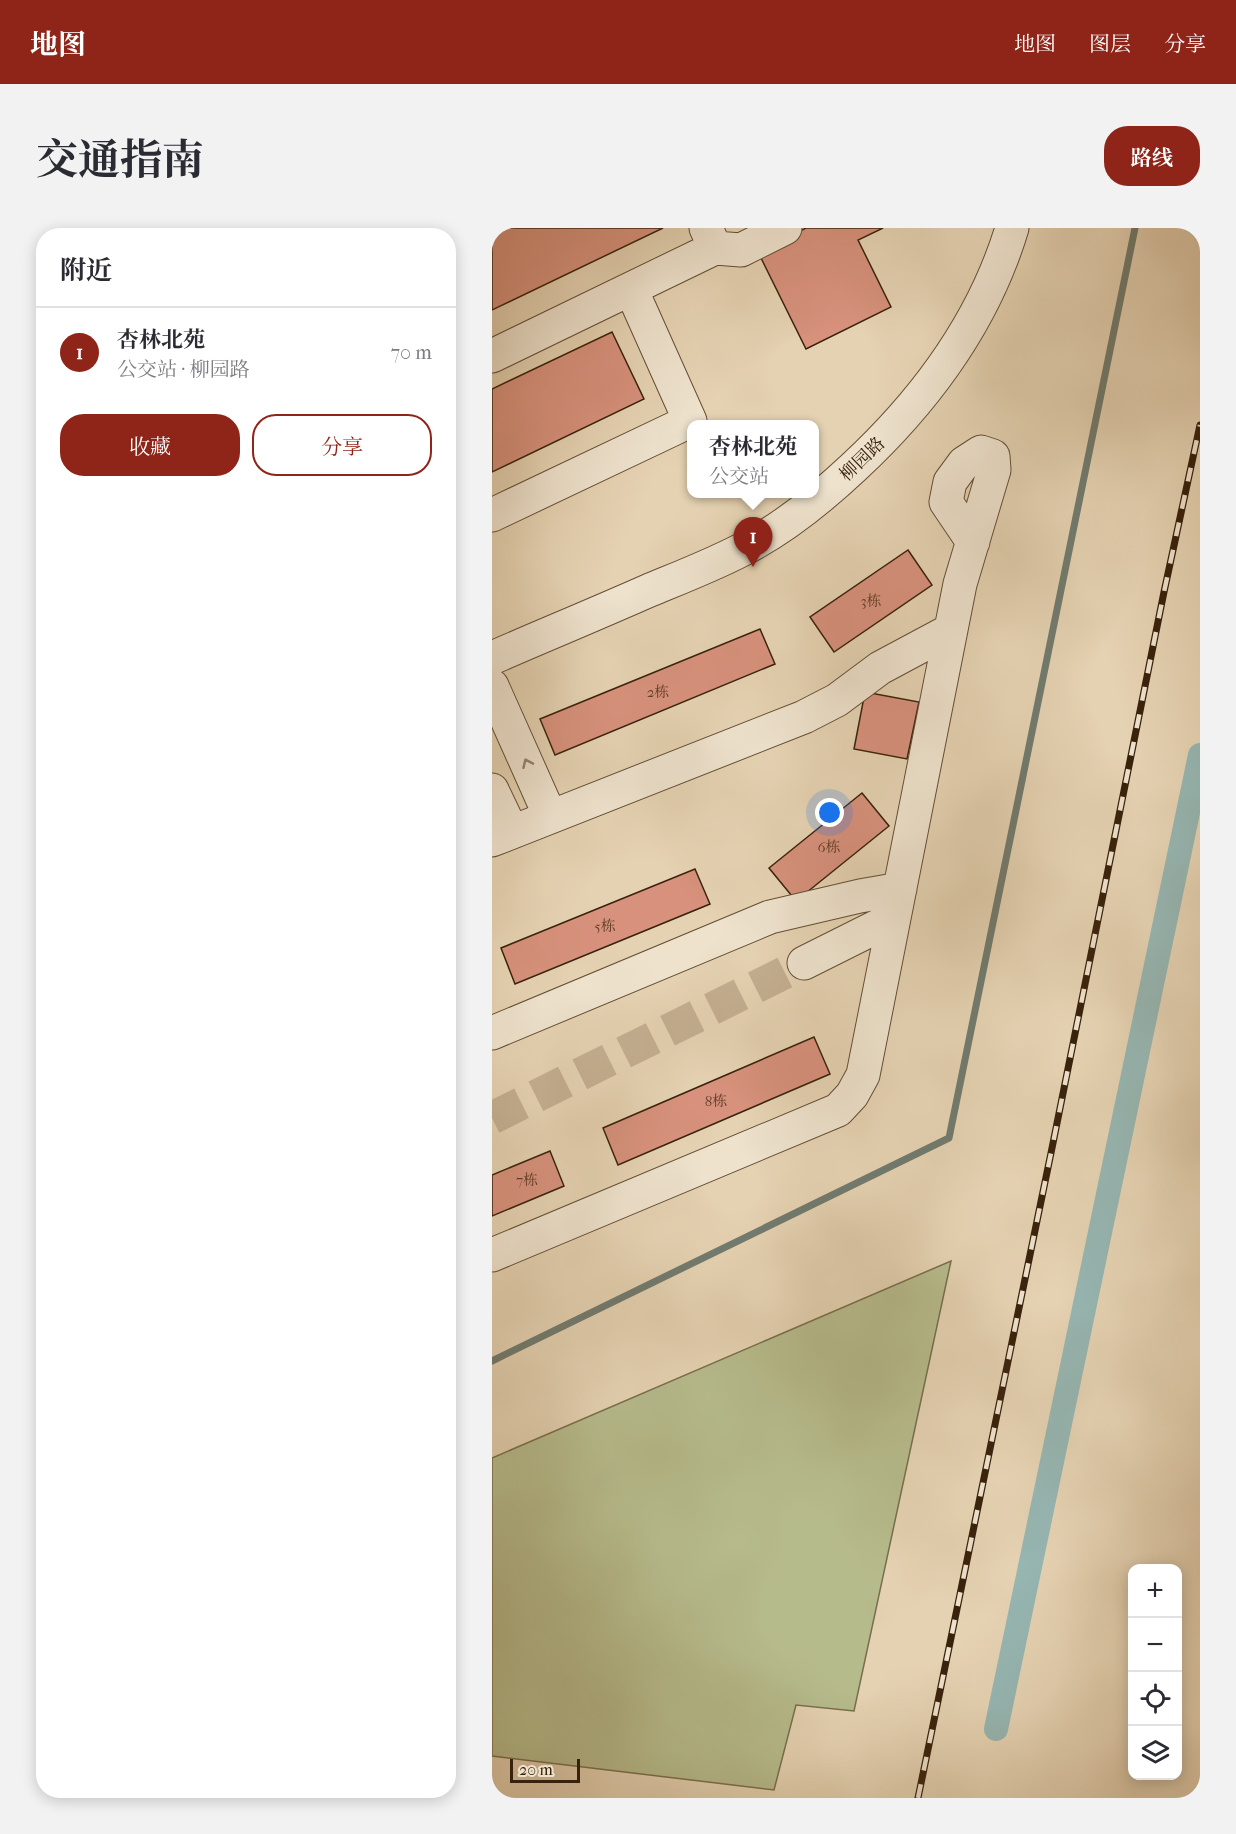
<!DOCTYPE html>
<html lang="zh">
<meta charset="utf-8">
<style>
body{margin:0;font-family:"IM FELL French Canon","Noto Serif SC",serif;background:#f2f2f3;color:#2b2b33}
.controls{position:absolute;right:18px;bottom:18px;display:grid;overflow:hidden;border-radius:12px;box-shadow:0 3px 15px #0003}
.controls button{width:54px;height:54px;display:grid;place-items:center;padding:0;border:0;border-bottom:2px solid #e1e1e2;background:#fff;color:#2b2b33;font:30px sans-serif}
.scale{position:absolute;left:18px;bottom:15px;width:70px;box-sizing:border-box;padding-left:6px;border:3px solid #39220b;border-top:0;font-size:16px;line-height:21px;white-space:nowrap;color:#39220b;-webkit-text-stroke:4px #eee2cd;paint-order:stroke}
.you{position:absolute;left:338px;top:585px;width:21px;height:21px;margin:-15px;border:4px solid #fff;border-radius:50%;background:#1a73e8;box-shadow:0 0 0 9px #1a73e833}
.badge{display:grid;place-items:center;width:39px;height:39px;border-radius:50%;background:#8f2418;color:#fff;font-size:20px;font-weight:700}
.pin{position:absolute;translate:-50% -50px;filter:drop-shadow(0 2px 3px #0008)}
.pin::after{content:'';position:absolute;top:32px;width:21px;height:18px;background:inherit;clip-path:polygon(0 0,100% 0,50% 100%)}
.popup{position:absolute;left:195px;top:192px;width:132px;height:78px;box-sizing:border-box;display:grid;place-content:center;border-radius:12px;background:#fff;filter:drop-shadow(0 2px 4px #0005);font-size:20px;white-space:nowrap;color:#7c7c81}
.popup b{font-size:22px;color:#2b2b33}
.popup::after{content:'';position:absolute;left:50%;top:100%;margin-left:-12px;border:12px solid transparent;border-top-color:#fff}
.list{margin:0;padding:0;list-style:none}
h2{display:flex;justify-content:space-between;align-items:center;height:78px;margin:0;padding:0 24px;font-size:26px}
h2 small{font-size:20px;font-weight:400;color:#7c7c81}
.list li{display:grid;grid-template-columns:39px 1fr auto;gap:18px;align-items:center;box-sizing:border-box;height:90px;padding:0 24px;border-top:2px solid #e1e1e2}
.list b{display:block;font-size:22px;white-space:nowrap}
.list p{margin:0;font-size:20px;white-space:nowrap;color:#7c7c81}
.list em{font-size:20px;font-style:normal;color:#7c7c81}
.actions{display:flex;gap:12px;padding:18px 24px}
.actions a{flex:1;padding:14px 0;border:2px solid #8f2418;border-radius:24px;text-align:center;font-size:21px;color:#8f2418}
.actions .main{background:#8f2418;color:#fff}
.icon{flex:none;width:33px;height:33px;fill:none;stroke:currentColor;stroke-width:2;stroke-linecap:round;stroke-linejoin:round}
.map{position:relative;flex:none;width:708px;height:1570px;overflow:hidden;border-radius:24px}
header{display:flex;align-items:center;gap:36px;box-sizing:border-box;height:84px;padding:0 30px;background:#8f2418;color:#fff}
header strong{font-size:28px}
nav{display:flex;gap:33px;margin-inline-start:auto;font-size:21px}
.intro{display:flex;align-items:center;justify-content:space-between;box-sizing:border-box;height:144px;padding:0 36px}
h1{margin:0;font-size:42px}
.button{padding:15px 27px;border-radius:24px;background:#8f2418;color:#fff;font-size:21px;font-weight:700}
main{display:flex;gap:36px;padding:0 36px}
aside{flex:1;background:#fff;border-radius:24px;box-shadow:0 3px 15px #0003}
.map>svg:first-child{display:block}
</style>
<header>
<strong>地图</strong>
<nav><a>地图</a><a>图层</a><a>分享</a></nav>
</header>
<div class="intro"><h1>交通指南</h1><a class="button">路线</a></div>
<main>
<aside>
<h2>附近<small></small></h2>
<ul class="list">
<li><span class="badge">1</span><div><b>杏林北苑</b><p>公交站 · 柳园路</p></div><em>70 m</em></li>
</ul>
<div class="actions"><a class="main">收藏</a><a>分享</a></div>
</aside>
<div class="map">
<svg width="708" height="1570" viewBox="0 0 708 1570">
<rect width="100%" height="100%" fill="#e5d2b2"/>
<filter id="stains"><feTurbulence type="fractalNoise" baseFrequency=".00333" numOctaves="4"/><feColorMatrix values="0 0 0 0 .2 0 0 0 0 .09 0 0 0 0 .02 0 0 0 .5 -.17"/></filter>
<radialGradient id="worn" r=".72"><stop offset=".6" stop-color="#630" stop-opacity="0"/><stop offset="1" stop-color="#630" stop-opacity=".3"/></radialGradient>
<!-- green -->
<path fill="#b6bb8c" stroke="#786e4c" stroke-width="1.5" d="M459,1033L362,1483L304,1477L282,1562L0,1528V1230Z"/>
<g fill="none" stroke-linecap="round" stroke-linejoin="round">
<!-- stream -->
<path stroke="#717b6f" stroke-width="7" d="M0,1133L457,910L643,0"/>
<!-- canal -->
<path stroke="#96b6b2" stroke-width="24" d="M504,1501L708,527"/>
</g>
<!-- building -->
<path fill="#d7917c" stroke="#39220b" stroke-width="1.5" d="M0,0H171L0,82Z
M314,0H391L366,12L399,79L314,121L266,24Z
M120,104L152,171L0,244V161Z
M416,322L440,357L342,424L318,389Z
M268,401L283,436L63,527L48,491Z
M373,464L427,474L415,531L362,521Z
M370,565L397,598L304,673L277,640Z
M203,641L218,676L23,756L9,720Z
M322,809L338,846L126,937L111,900Z
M58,923L72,958L0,988V947Z"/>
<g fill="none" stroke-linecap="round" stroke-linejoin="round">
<!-- minor-tunnel -->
<path stroke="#c3af91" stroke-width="33" stroke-dasharray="33 16" stroke-linecap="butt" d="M0,890L312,735"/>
<defs>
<path id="minor" d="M223,20L249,22L293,0
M0,128L223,20L214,0
M0,287L198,193L139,61
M0,430C53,407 106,385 158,362C192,348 226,335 257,318C296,297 330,269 362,239C433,173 492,93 520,0
M0,458L58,588
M0,562L20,604
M0,612L312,489L345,472L388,440L459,402
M312,735L402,690
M0,805L278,689L368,668L408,661
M0,1027L346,882L360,867L371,847L468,356L502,242L501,228L489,224L472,235L458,254L454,274L481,314"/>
</defs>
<!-- minor casing -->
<use href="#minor" stroke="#644e35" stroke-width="35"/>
<!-- minor -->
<use href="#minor" stroke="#eee2cd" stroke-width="33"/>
<defs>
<path id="rail" d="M426,1570L559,925L672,364L708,197"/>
</defs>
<!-- rail casing -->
<use href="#rail" stroke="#39220b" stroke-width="7"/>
<!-- rail -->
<use href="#rail" stroke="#eee2cd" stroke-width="4.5" stroke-dasharray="14" stroke-linecap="butt"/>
</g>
<!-- one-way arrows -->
<defs><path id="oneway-chevron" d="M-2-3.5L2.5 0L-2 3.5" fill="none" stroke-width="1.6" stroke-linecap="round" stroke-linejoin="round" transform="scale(1.5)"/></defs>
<use stroke="#94826c" href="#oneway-chevron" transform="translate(35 535) rotate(-114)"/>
<g text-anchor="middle" stroke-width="5" stroke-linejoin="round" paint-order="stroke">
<!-- number labels -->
<g font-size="15" fill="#603e27">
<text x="379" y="378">3栋</text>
<text x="166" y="469">2栋</text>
<text x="337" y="624">6栋</text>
<text x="113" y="703">5栋</text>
<text x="224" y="878">8栋</text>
<text x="35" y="957">7栋</text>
</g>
<!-- street labels -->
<g font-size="18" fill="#39220b" stroke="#eee2cd">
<text transform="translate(370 231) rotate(-44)" y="6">柳园路</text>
</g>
</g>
<rect width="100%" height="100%" filter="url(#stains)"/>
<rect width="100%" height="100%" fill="url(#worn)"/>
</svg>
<div class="controls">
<button>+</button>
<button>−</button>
<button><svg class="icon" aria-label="locate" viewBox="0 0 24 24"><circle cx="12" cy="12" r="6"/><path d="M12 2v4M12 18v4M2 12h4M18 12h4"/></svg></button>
<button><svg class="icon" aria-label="layers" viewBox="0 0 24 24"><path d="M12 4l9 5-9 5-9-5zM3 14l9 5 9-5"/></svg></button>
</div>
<div class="scale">20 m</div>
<div class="you"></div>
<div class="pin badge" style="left:261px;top:339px">1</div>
<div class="popup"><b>杏林北苑</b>公交站</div>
</div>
</main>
